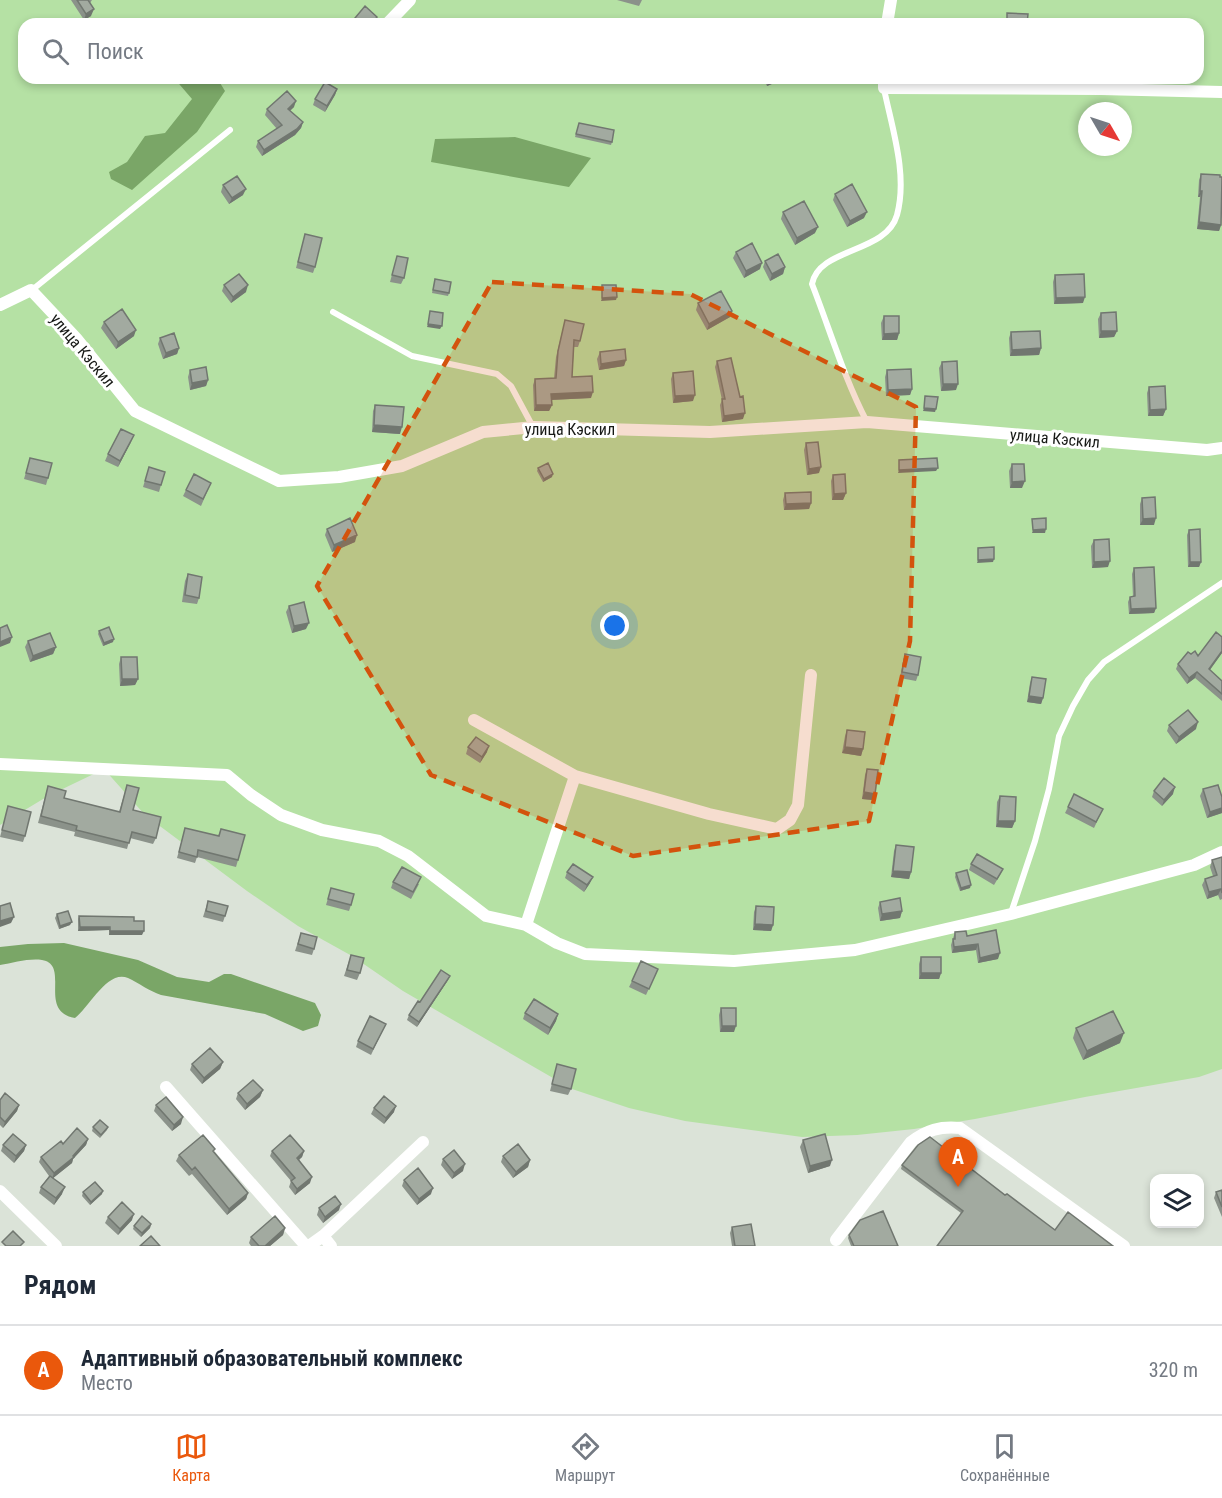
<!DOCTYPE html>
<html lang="ru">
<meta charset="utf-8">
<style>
body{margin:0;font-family:"Roboto Condensed",sans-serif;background:#f2f2f3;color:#1f2937}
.controls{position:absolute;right:18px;bottom:18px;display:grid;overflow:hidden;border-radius:12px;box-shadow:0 3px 9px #0003}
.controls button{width:54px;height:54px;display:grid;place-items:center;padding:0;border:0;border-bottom:2px solid #e0e1e3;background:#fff;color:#1f2937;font:30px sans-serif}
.compass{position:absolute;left:1078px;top:102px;width:54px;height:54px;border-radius:50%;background:#fff;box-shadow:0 3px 9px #0003;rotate:129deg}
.you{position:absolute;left:615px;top:626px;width:21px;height:21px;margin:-15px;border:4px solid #fff;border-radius:50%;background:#1a73e8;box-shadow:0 0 0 9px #1a73e833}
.badge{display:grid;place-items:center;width:39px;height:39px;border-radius:50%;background:#ea580c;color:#fff;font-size:20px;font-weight:700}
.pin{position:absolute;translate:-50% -50px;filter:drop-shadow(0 2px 3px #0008)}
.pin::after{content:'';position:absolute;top:32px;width:21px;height:18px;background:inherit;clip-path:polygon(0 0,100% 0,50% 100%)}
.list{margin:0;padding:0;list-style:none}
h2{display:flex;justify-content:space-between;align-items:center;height:78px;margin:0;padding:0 24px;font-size:26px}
h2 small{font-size:20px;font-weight:400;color:#747a83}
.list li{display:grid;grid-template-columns:39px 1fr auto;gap:18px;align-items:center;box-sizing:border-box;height:90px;padding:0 24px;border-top:2px solid #e0e1e3}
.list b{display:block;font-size:22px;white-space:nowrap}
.list p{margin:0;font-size:20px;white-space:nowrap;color:#747a83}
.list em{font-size:20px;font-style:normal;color:#747a83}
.icon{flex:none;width:33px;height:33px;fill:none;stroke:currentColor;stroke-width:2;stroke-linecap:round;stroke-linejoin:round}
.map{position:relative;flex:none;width:1222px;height:1246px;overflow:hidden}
.search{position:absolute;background:#fff;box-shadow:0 3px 9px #0003;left:18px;right:18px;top:18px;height:66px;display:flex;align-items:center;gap:15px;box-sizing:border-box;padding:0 21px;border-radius:18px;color:#747a83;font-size:22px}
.sheet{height:168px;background:#fff}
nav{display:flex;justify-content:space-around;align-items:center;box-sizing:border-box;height:84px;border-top:2px solid #e0e1e3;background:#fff;font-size:16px;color:#747a83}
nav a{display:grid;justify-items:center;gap:3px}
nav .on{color:#ea580c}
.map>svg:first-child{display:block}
</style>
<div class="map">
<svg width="1222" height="1246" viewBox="0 0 1222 1246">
<rect width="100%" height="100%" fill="#dbe3d8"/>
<!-- green -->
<path fill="#b5e1a4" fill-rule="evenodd" d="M0,0H1222V1069L1199,1077L1085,1097L975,1119L914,1129L857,1135L802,1137L685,1121L629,1108L572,1089L403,991L352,956L298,926L247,891L145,815L104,769L48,796L0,825ZM24,24H1198V78H24ZM1087,111H1123V147H1087Z"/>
<!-- water -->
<path fill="#7aa667" d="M174,78H217L225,91L197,132L132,190L111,179L109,172L127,162L145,136L165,133L192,99Z
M515,137L591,158L569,187L431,162L435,139Z
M64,943L138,960L177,977L209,982L224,974H231L315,1003L321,1015L318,1026L303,1031L265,1014L161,995C149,991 139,983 128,978C108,969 89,1007 75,1018C37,1011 71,965 42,960C29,958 13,963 0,965V947L28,944Z"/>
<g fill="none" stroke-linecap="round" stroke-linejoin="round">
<!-- service -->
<path stroke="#fff" stroke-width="6" d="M32,290L230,130
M333,312L412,356L497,374L511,386L533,427
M867,422C844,378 830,330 812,284C819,247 886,254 897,215C908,175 892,128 884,89
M1011,913L1035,841L1049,789L1059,736L1073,706L1088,680L1104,662L1222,583"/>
<!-- minor -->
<path stroke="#fff" stroke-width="12" d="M387,24L410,0
M887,24L891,0
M884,78V88L1101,89L1222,92
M0,305L31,290L76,338L135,411L279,481L339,477L402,466L483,432L534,427L710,432L867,422L1207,450L1222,448
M474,720L575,776
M0,764L227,775L251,795L281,815L322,830L379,841L408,856L486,916L526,925L557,943L585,954L734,961L855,950L1011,914L1194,865L1222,852
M526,925L575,776L709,814L777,829L790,820L798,805L811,675
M166,1087L306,1246
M0,1191L56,1246
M323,1236L331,1246
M836,1240L911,1142C927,1130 940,1126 960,1128L1124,1246
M309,1246L323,1236L423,1142"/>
</g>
<!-- wall -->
<path fill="#8b928a" d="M71,0H92L90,3L91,16L84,20Z
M617,0H642L639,6Z
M763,78H780L779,81L767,86Z
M337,89L335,95L325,112L313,105L315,99Z
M294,107L290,111L303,122L301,128L295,135L262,156L256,147L258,141L277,129L265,115L267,109Z
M579,123L612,142L611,145L575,137Z
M1201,174L1220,177L1221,225L1219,231L1197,229L1200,197H1198L1199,180Z
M223,185L243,195L229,204L221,192Z
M835,194L864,218L847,227L833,200Z
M783,212L815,233L795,245L781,219Z
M305,234L315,267L313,273L296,268Z
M736,252L760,269L744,278L733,258Z
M397,256L404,278L401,284L390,282Z
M765,261L785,267L783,274L770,281L763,267Z
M1055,275L1083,303L1054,304L1053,282Z
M435,279L449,293L448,296L432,293Z
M224,285L246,292L231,303L222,291Z
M698,303L732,311L730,317L707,330L696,310Z
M1101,313L1117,331L1114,337L1099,338L1098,319Z
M884,316L899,333L897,340H882L881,323Z
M565,320L580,341L578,347H574L572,377L591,398L551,400L552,405L549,411H534L533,385L535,379L554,378L556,357Z
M104,322L134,336L116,349L101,328Z
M1011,332L1041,348L1039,355L1010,356L1009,338Z
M160,338L179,348L177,354L163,359L158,344Z
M600,352L626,360L624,366L599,370L597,359Z
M717,361L743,419L722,422L720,405L722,400L715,367Z
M942,362L956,390L941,391L939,368Z
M190,370L208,380L206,386L190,390L188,377Z
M887,370L912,389L910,395L886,396L885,377Z
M673,373L693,401L673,403L671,379Z
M1149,387L1166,409L1163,416H1148L1147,393Z
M375,405L400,434L372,432L373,411Z
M131,442L118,467L105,461L108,454Z
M806,443L819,473L807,475L804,450Z
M30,458L48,478L46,485L24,479Z
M1012,464L1022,488H1010L1009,471Z
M149,467L161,485L159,492L143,487Z
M538,468L552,477L543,482L537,471Z
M833,475L846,493L843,500H832L831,481Z
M211,483L201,506L183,496L186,490Z
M785,493L811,503L809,509L784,510L783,500Z
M1142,498L1154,525H1140V504Z
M327,529L355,542L332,552L325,535Z
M1189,530L1201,562L1199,567H1188L1187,535Z
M1094,540L1108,567L1092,568L1091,546Z
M1134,568L1156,608L1154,613L1129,614L1128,602L1130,597H1133L1132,574Z
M188,574L199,598L197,604L182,602L185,581Z
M289,606L306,629L292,633L286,612Z
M99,631L113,642L103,646L98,634Z
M1222,637V653L1210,670L1222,681V701L1195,678L1187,684L1176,669L1178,664L1191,654L1198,656Z
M28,641L56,647L53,654L30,662L25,647Z
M905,654L918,675L916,681L900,678L903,661Z
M121,657L138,679L135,685L120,686L119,664Z
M1032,677L1043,698L1041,704L1027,702L1030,683Z
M1169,725L1196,729L1176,744L1167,731Z
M847,730L863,749L861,756L842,753L845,736Z
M468,747L487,752L480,763L466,754Z
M867,769L873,800L862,799L865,775Z
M127,785L133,810L156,838L153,844L130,838L127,849L74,836L75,832L38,823L48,786L64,798L119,812Z
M1203,789L1222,797V813L1207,818L1200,796Z
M1154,791L1173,794L1162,806L1152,797Z
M1000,796L1015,821L1012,828L996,827L997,802Z
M8,806L25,836L23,842L0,837Z
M1068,807L1103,809L1094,828L1065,813Z
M185,828L218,836L221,829L238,860L236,867L197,857L195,863L177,858Z
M896,845L911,872L909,879L891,877L894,851Z
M1222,857V899L1220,900L1218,895L1207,899L1202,885L1205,879L1213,876L1210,867L1212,860Z
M971,864L1003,869L1000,875L994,885L969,870Z
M567,872L590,883L584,892L565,878Z
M956,873L970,888L960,891L955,877Z
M393,882L419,884L411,899L391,888Z
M331,888L351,905L349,911L326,905Z
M208,901L225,916L223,922L203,917Z
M880,902L902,911L900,918L880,921L878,908Z
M756,906L773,925L771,931L753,930L754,912Z
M57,914L70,925L59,929L55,918Z
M79,916L134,921L142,935H109V930L78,931V919Z
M955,932L967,936L998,959L978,963L976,950L952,953L951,945Z
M301,933L314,949L312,955L295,951Z
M351,955L360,973L357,980L344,976Z
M921,957L941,973L939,979H919V964Z
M658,969L646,995L629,987L632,981Z
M448,980L417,1027L407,1020L409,1015L420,1002Z
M721,1008L734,1032H720L719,1015Z
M525,1013L558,1014L556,1021L548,1035L523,1019Z
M1076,1028L1120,1043L1083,1060L1073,1038Z
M383,1030L371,1055L356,1047L358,1041Z
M223,1062L220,1069L202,1084L190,1070L192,1064Z
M557,1064L571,1089L568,1095L550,1091Z
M263,1090L260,1097L245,1110L236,1099L238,1093Z
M0,1100L19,1105L17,1111L3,1128L0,1125Z
M156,1105L181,1124L172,1131L154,1111Z
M374,1108L394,1112L384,1124L371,1114Z
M93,1127H108L107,1130L100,1138L92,1131Z
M88,1139L86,1145L73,1159L72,1163L53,1178L62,1194L54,1205L39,1193L41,1187L49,1176L39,1162L41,1157L63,1144Z
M803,1140L830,1166L808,1173L800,1147Z
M3,1145H26L24,1151L14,1163L1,1151Z
M272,1151H304L302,1157L299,1160L310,1183L295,1195L289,1187L291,1181L270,1156Z
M214,1152L248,1193L246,1199L227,1215L192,1174L189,1176L176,1161L179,1155Z
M503,1156L530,1160L528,1167L513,1178L501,1162Z
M443,1159L463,1171L452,1179L441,1165Z
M902,1165L1005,1195L1055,1230L961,1213L901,1169Z
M404,1180L431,1194L417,1205L402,1186Z
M1222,1190V1217L1214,1198L1216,1192Z
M83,1192L102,1194L90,1205L82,1196Z
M319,1208L339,1210L323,1223L317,1215Z
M108,1217L132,1220L118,1235L105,1223Z
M151,1224L150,1228L141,1237L133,1229L134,1226Z
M732,1227L755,1246H732L730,1233Z
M285,1228L283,1235L270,1246H251L249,1243L251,1237Z
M849,1235L898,1246H851L848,1238Z"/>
<!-- shaded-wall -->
<path fill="#717770" d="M94,9L91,16L84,20L86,14Z
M773,78H780L779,81L767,86L769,80Z
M337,89L335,95L325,112L327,106Z
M296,101L294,107L285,115L288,109Z
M303,122L301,128L295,135L262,156L264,150Z
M246,189L243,195L229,204L232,198Z
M1200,191H1202L1200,197H1198Z
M867,212L864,218L847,227L850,221Z
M1199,222L1221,225L1219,231L1197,229Z
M818,227L815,233L795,245L797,238Z
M762,263L760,269L744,278L746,271Z
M785,267L783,274L770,281L772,274Z
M248,285L246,292L231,303L233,297Z
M617,297L616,300L601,301L602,298Z
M1085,297L1083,303L1054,304L1056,298Z
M732,311L730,317L707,330L709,324Z
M428,324L442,326L440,329L427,327Z
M136,330L134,336L116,349L118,342Z
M1101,331H1117L1114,337L1099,338Z
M899,333L897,340H882L884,334Z
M179,348L177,354L163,359L166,353Z
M1041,348L1039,355L1010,356L1012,350Z
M626,360L624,366L599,370L601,364Z
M208,380L206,386L190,390L192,383Z
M943,384H958L956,390L941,391Z
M912,389L910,395L886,396L888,390Z
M593,392L591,398L549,400L551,394Z
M695,395L693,401L673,403L675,396Z
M536,405H552L549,411H534Z
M924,408L936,409L935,412L923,411Z
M1166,409L1163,416H1148L1150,410Z
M745,413L743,419L722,422L724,416Z
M374,425L402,427L400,434L372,432Z
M134,435L131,442L118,467L120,461Z
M821,467L819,473L807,475L809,469Z
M938,468L936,471L898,473L899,470Z
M553,474L552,477L543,482L544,479Z
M1025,481L1022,488H1010L1012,482Z
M846,493L843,500H832L834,494Z
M811,503L809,509L784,510L786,504Z
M1156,518L1154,525H1140L1143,519Z
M1046,529L1045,533H1032L1033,530Z
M357,535L355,542L332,552L334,545Z
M994,559L993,562L977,563L978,560Z
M1110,561L1108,567L1092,568L1094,562Z
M1190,562H1201L1199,567H1188Z
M1156,608L1154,613L1129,614L1131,609Z
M309,623L306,629L292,633L294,626Z
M12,637L10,643L0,647V642Z
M114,639L113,642L103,646L104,643Z
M56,647L53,654L30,662L33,656Z
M1222,651V653L1206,675L1209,669Z
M1197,672L1195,678L1187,684L1189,678Z
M122,679H138L135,685L120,686Z
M1029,696L1043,698L1041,704L1027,702Z
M1198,722L1196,729L1176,744L1179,737Z
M489,746L487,752L480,763L482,757Z
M845,747L863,749L861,756L842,753Z
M1175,787L1173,794L1162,806L1164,800Z
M864,792L875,794L873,800L862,799Z
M1222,808V813L1207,818L1210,812Z
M998,821H1015L1012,828L996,827Z
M893,871L911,872L909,879L891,877Z
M593,877L590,883L584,892L587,885Z
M971,885L970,888L960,891L961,888Z
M1221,889L1218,895L1207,899L1209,892Z
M902,911L900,918L880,921L882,914Z
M14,917L11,923L0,927V921Z
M72,922L70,925L59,929L60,926Z
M755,924L773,925L771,931L753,930Z
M80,927H110L109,930L78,931Z
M110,931H144L142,935H109Z
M978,944L976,950L952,953L954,947Z
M1000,953L998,959L978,963L980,958Z
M921,973H941L939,979H919Z
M450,976L448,980L417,1027L419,1022Z
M558,1014L556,1021L548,1035L550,1028Z
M722,1026H736L734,1032H720Z
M1124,1033L1120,1043L1083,1060L1087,1051Z
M223,1062L220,1069L202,1084L204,1078Z
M263,1090L260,1097L245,1110L247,1104Z
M19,1105L17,1111L3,1128L5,1122Z
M396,1106L394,1112L384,1124L386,1118Z
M183,1117L181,1124L172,1131L174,1125Z
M88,1139L86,1145L73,1159L72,1163L52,1179L54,1173L73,1156Z
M26,1145L24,1151L14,1163L16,1156Z
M304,1151L302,1157L295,1163L297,1158Z
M530,1160L528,1167L513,1178L516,1172Z
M832,1160L830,1166L808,1173L810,1166Z
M465,1164L463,1171L452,1179L454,1173Z
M312,1177L310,1183L295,1195L297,1189Z
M65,1187L62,1194L54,1205L56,1198Z
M433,1188L431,1194L417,1205L419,1199Z
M103,1191L102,1194L90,1205L91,1202Z
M248,1193L246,1199L227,1215L229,1209Z
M341,1204L339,1210L323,1223L325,1217Z
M134,1214L132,1220L118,1235L120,1229Z
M151,1224L150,1228L141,1237L142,1233Z
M285,1228L283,1235L270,1246H265Z"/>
<!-- building -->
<path fill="#a2aaa0" stroke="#717770" stroke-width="1.5" d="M77,0H88L94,9L86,14Z
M365,6L377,17L371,24H350Z
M1007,13L1028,14L1027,24H1007Z
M934,22L954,24H934Z
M325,82L337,89L327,106L315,99Z
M287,91L296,101L288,109L303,122L297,129L264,150L258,141L282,125L267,109Z
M579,123L614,130L612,142L576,134Z
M1201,174L1220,175V177H1222L1221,225L1199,222L1202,191H1200Z
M237,176L246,189L232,198L223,185Z
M852,184L867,212L850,221L835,194Z
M804,201L818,227L797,238L783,212Z
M305,234L322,238L315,267L298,262Z
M752,243L762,263L746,271L736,252Z
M778,254L785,267L772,274L765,261Z
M397,256L408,258L404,278L392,275Z
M239,274L248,285L233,297L224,285Z
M1084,274L1085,297L1056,298L1055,275Z
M435,279L451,282L449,293L433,290Z
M602,285H616L617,297L602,298Z
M721,291L732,311L709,324L698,303Z
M122,309L136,330L118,342L104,322Z
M430,311L443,313L442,326L428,324Z
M1116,312L1117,331H1101V313Z
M884,316H899V333L884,334Z
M565,320L584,324L580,341L574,340L572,377L592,376L593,392L551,394L552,405H536L535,379L556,378L558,351Z
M1040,331L1041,348L1012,350L1011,332Z
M174,333L179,348L166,353L160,338Z
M625,349L626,360L601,364L600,352Z
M731,358L740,397L743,396L745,413L724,416L722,399H725L717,361Z
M957,361L958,384H943L942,362Z
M206,367L208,380L192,383L190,370Z
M911,369L912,389L888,390L887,370Z
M693,371L695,395L675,396L673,373Z
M1165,386L1166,409L1150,410L1149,387Z
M925,396L938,397L936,409L924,408Z
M375,405L404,407L402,427L374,425Z
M121,429L134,435L120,461L108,454Z
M818,442L821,467L809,469L806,443Z
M30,458L52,463L48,478L26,473Z
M937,458L938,468L899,470V460Z
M548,463L553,474L544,479L538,468Z
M1012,464H1024L1025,481L1012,482Z
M149,467L165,472L161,485L145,481Z
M194,474L211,483L203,499L186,490Z
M845,474L846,493L834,494L833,475Z
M811,492V503L786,504L785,493Z
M1155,497L1156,518L1143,519L1142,498Z
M350,518L357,535L334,545L327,529Z
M1046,518V529L1033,530L1032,519Z
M1200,529L1201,562H1190L1189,530Z
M1109,539L1110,561L1094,562V540Z
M994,547V559L978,560V548Z
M1154,567L1156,608L1131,609L1130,597L1135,596L1134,568Z
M188,574L202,577L199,598L185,595Z
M304,602L309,623L294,626L289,606Z
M7,625L12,637L0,642V628Z
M109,627L114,639L104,643L99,631Z
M1216,632L1222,637V651L1209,669L1222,681V694L1197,672L1189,678L1178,664L1188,652L1191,654L1195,651L1198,656Z
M50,633L56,647L33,656L28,641Z
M905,654L921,657L918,675L902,672Z
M121,657H137L138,679H122Z
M1032,677L1046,679L1043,698L1029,696Z
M1188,710L1198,722L1179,737L1169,725Z
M847,730L865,732L863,749L845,747Z
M476,737L489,746L482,757L468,747Z
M867,769L878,770L875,794L864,792Z
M1164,778L1175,787L1164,800L1154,791Z
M127,785L139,788L133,810L161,817L156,838L132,832L129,843L76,830L77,826L41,816L48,786L66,791L64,798L120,812Z
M1218,785L1222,797V808L1210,812L1203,789Z
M1074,794L1103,809L1096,822L1068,807Z
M1000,796L1016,797L1015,821H998Z
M8,806L31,812L25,836L2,830Z
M185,828L219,836L221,829L245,835L238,860L198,850L197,857L179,852Z
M896,845L914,847L911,872L893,871Z
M977,854L1003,869L997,879L971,864Z
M1222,857V893L1221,889L1209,892L1205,879L1217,875L1212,860Z
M573,864L593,877L587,885L567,872Z
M402,867L421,877L413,892L393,882Z
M967,870L971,885L961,888L956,873Z
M331,888L354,894L351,905L328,899Z
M900,898L902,911L882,914L880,902Z
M208,901L228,906L225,916L206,911Z
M10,903L14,917L0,921V906Z
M756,906L774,907L773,925L755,924Z
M68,911L72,922L60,926L57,914Z
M79,916L134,917V921H144V931H110V927H80Z
M996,930L1000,953L980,958L978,944L954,947L953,939H955V932L966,931L967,936Z
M301,933L317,937L314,949L298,944Z
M351,955L364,958L360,973L347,970Z
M921,957H941V973H921Z
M641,961L658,969L649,989L632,981Z
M441,970L450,976L419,1022L409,1015L418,1001L420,1002Z
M534,999L558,1014L550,1028L525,1013Z
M721,1008H736V1026H722Z
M1113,1011L1124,1033L1087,1051L1076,1028Z
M370,1016L386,1024L373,1049L358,1041Z
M210,1048L223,1062L204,1078L192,1064Z
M557,1064L576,1069L571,1089L552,1084Z
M253,1080L263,1090L247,1104L238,1093Z
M5,1093L19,1105L5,1122L0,1117V1100Z
M384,1096L396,1106L386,1118L374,1108Z
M166,1097L183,1117L174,1125L156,1105Z
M100,1120L108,1127L101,1135L93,1127Z
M77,1128L88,1139L73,1156L74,1157L54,1173L41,1157L61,1141L63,1144Z
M13,1134L26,1145L16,1156L3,1145Z
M825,1134L832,1160L810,1166L803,1140Z
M203,1135L215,1149L213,1151L248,1193L229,1209L195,1167L192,1170L179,1155Z
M290,1135L304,1151L297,1158L312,1177L297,1189L291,1181L295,1178L272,1151Z
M930,1137L1005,1195L1007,1194L1055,1230L1068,1212L1113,1246H937L963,1211L902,1165L918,1145Z
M518,1144L530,1160L516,1172L503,1156Z
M454,1150L465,1164L454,1173L443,1159Z
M418,1168L433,1188L419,1199L404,1180Z
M50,1176L65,1187L56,1198L41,1187Z
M95,1182L103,1191L91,1202L83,1192Z
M1222,1190V1207L1216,1192Z
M335,1196L341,1204L325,1217L319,1208Z
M122,1202L134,1214L120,1229L108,1217Z
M883,1211L898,1246H854L849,1235L860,1220Z
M142,1216L151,1224L142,1233L134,1226Z
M275,1216L285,1228L265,1246H259L251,1237Z
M751,1224L755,1246H735L732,1227Z
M13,1231L24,1242L20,1246H6L2,1242Z
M151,1236L160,1246H140Z"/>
<!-- marked area -->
<path fill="#d3530d" fill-opacity="0.2" stroke="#d3530d" stroke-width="4.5" stroke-dasharray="12 8" stroke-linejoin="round" d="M492,282L690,294L916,407L910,641L869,821L633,856L431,775L317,586Z"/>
<g text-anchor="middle" stroke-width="6" stroke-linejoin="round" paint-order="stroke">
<!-- street labels -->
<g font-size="16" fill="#171916" stroke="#fff">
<text transform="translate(83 350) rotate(50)" y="6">улица Кэскил</text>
<text x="570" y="435">улица Кэскил</text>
<text transform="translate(1055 438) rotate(5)" y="6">улица Кэскил</text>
</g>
</g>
</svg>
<div class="controls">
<button><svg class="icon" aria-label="layers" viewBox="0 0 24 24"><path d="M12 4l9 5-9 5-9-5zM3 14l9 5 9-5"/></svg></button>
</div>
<svg class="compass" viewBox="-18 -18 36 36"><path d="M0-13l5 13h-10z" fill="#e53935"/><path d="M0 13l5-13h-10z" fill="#747a83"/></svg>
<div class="you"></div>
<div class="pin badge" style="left:958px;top:1187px">A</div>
<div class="search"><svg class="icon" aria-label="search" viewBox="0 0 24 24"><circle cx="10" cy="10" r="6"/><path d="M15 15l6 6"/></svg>Поиск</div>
</div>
<section class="sheet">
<h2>Рядом<small></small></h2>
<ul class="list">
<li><span class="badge">A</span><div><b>Адаптивный образовательный комплекс</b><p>Место</p></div><em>320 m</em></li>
</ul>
</section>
<nav>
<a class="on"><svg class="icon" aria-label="map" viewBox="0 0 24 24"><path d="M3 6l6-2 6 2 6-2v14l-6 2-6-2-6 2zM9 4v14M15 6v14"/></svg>Карта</a>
<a><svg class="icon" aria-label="directions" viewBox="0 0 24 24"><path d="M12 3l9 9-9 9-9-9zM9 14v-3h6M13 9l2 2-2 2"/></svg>Маршрут</a>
<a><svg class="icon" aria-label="saved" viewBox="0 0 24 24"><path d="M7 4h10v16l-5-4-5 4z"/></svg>Сохранённые</a>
</nav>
